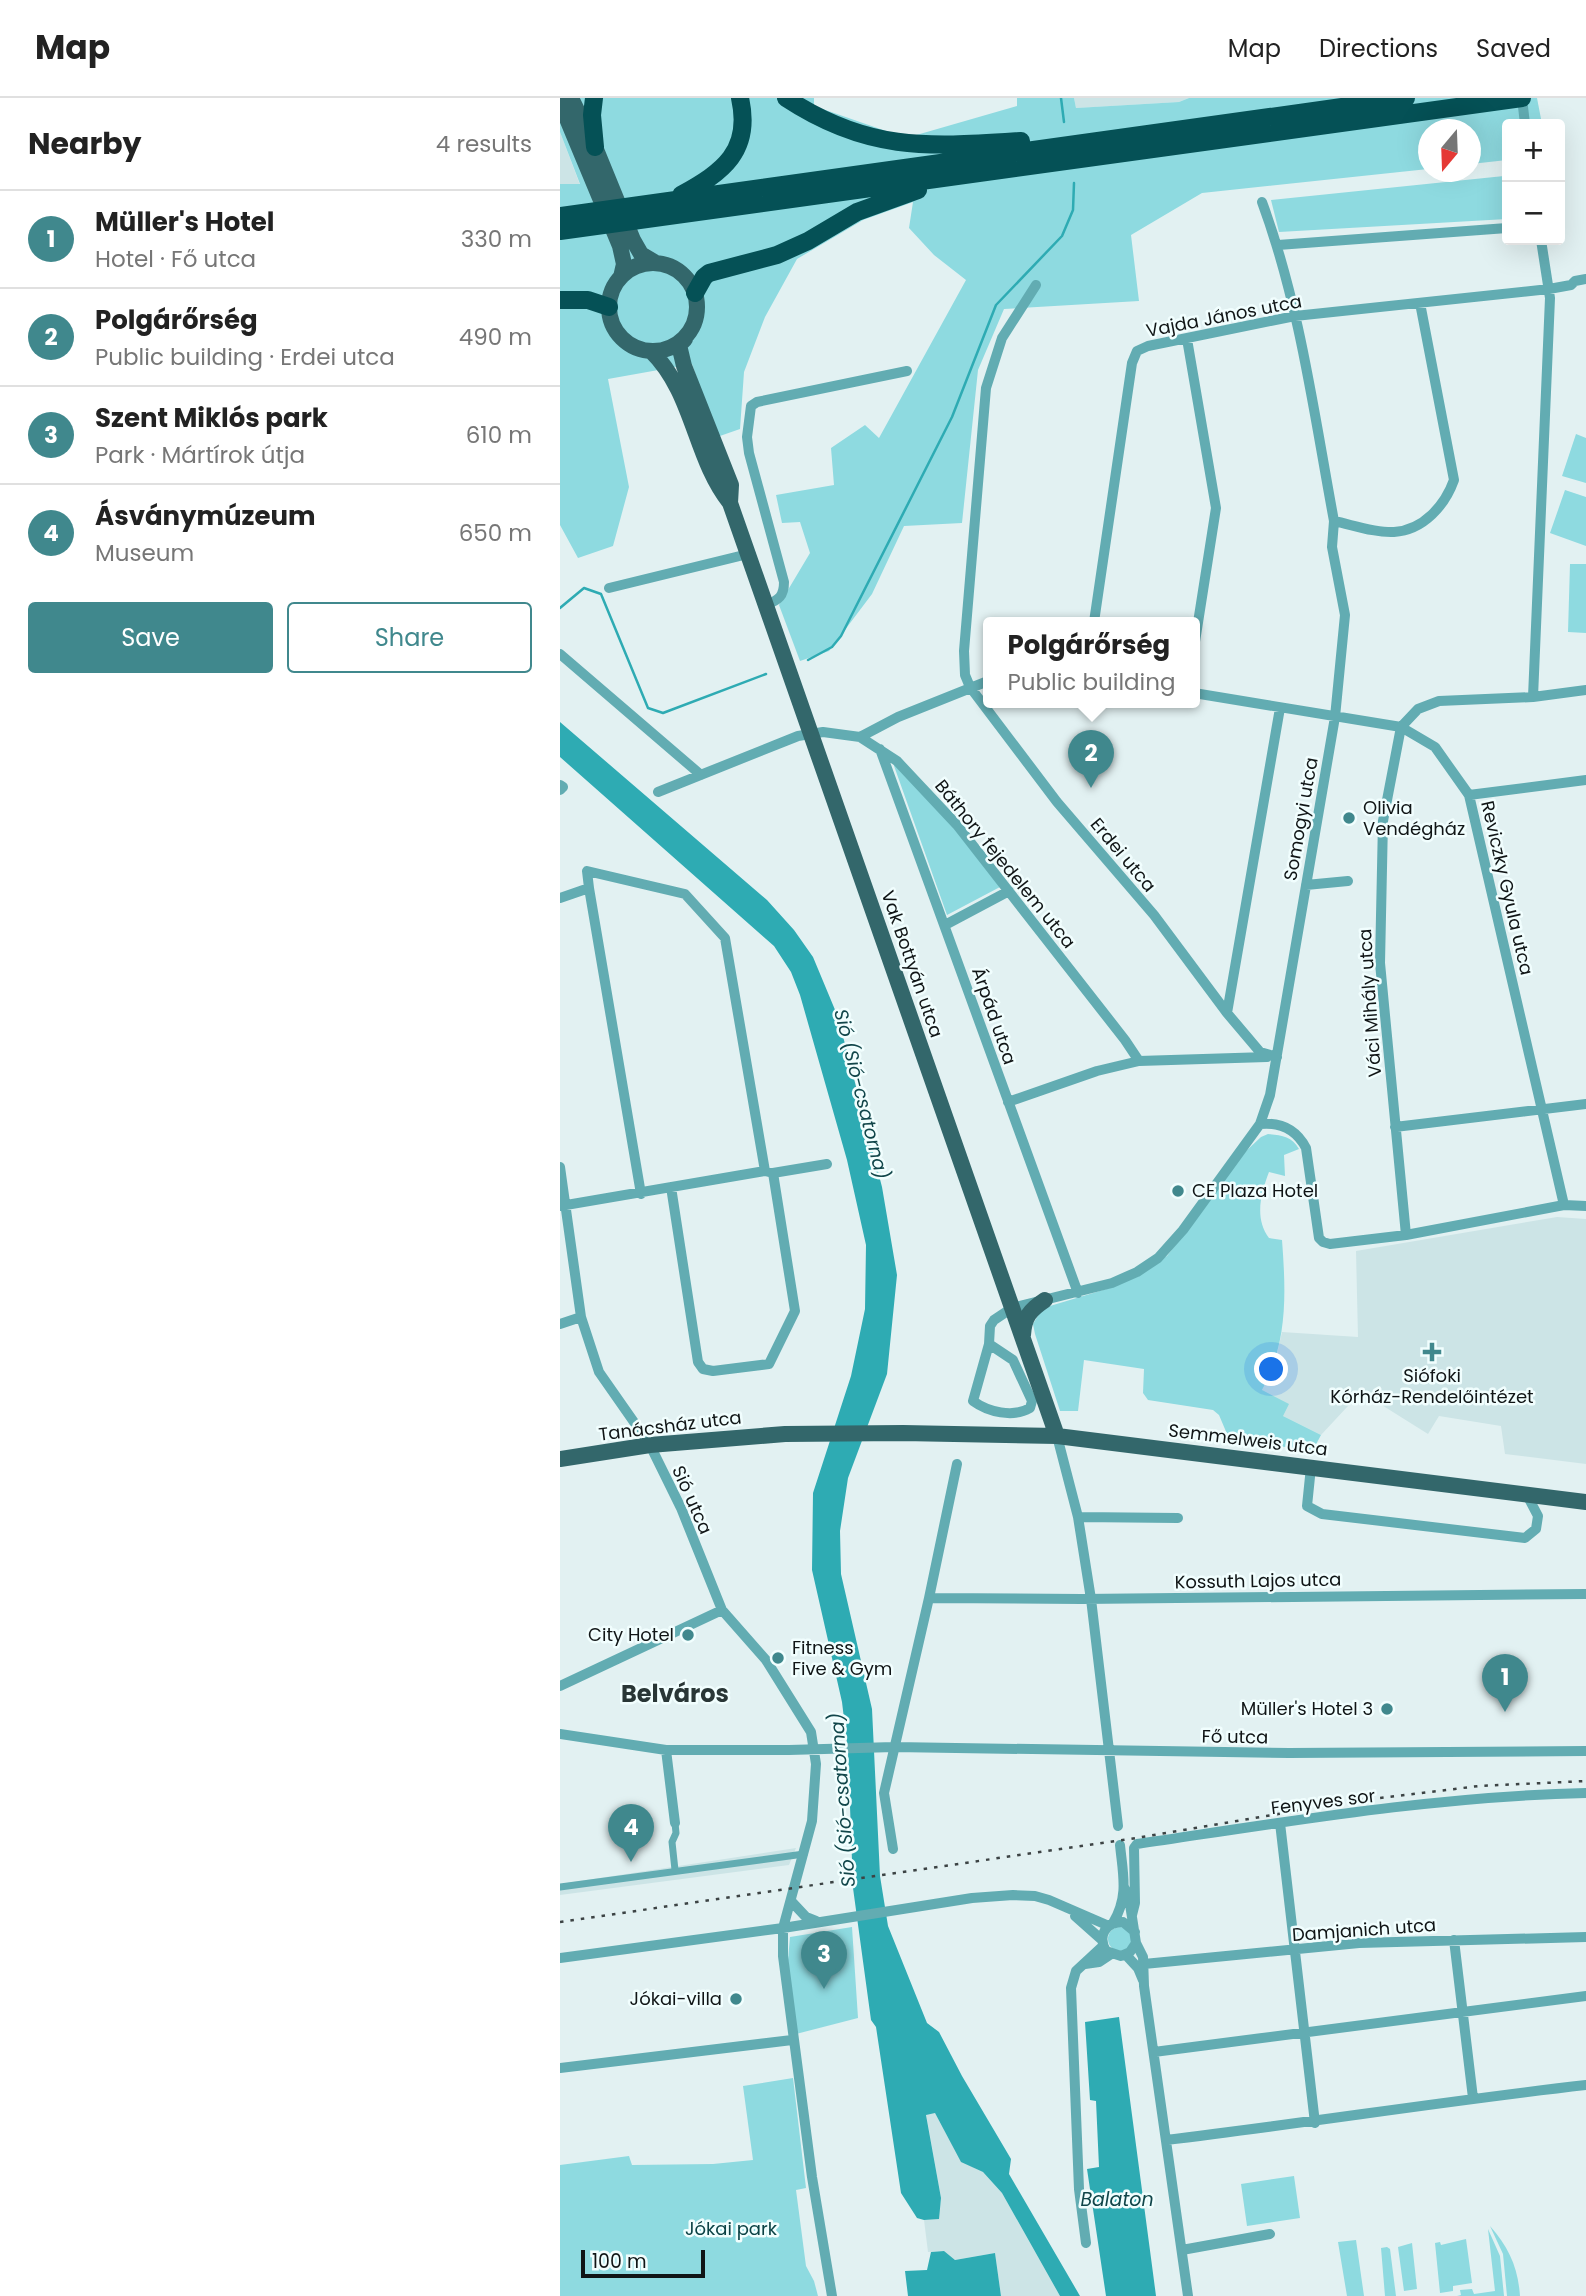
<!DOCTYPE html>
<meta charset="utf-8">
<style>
body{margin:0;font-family:Poppins,sans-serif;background:#f6f6f6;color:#222}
.controls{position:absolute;right:21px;top:21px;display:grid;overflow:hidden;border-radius:7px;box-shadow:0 7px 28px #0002}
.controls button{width:63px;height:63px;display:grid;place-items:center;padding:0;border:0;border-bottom:2px solid #e0e0e0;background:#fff;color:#222;font:35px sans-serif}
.compass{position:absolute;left:858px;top:21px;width:63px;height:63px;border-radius:50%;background:#fff;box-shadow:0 7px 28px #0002;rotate:199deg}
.scale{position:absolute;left:21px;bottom:18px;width:124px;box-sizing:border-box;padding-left:7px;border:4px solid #101516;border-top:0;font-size:19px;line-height:24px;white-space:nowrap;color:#101516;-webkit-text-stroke:5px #f1fefe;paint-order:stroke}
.you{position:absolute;left:712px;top:1272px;width:24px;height:24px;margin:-18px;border:5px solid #fff;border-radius:50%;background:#1a73e8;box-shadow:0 0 0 10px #1a73e833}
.badge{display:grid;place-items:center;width:46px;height:46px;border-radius:50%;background:#40888d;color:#fff;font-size:23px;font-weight:700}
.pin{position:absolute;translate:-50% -58px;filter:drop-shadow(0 2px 4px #0008)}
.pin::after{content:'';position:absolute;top:37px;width:24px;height:21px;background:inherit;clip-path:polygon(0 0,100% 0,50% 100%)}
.popup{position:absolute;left:423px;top:519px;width:217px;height:91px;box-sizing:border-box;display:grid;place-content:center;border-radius:7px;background:#fff;filter:drop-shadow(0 2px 5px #0005);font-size:23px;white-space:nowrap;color:#767676}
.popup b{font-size:26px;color:#222}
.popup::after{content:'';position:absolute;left:50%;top:100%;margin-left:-14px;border:14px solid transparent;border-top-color:#fff}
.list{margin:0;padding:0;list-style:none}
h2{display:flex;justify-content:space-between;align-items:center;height:91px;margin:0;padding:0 28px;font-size:30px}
h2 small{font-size:23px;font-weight:400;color:#767676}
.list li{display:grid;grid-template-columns:46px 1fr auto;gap:21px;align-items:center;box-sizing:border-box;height:98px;padding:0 28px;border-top:2px solid #e0e0e0}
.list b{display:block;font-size:26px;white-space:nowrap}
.list p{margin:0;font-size:23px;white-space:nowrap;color:#767676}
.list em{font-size:23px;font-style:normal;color:#767676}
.actions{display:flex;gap:14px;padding:21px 28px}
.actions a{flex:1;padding:16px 0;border:2px solid #40888d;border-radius:7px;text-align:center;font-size:24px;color:#40888d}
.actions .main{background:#40888d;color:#fff}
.map{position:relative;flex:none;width:1026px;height:2198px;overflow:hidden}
header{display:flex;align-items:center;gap:42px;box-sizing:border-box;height:98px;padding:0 35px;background:#fff;border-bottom:2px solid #e0e0e0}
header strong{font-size:33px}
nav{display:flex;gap:38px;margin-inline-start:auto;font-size:24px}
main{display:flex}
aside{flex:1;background:#fff}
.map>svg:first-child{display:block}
</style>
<header>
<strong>Map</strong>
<nav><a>Map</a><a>Directions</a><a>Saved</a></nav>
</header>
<main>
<aside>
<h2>Nearby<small>4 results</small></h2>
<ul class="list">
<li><span class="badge">1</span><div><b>Müller's Hotel</b><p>Hotel · Fő utca</p></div><em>330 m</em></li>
<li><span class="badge">2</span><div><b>Polgárőrség</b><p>Public building · Erdei utca</p></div><em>490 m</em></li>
<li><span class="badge">3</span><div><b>Szent Miklós park</b><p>Park · Mártírok útja</p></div><em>610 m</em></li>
<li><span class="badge">4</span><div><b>Ásványmúzeum</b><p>Museum</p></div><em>650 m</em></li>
</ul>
<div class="actions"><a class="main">Save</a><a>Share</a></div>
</aside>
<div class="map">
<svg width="1026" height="2198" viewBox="0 0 1026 2198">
<rect width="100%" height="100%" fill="#e2f1f2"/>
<!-- built -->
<path fill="#cce4e6" d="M514,0H629L619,4L516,10Z
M0,34L20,87L0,86Z
M997,1119L1026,1121V1366L945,1356L941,1328L879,1318L868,1336L801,1294L761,1337L723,1318L702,1292L714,1269L722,1234L798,1239L796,1153Z
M236,1750L229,1767L0,1797V1786Z
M375,2015L401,2063L423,2074L442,2095L500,2198H441L435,2155L395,2162L383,2153L368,2154L364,2122L378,2121L381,2100L366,2016Z"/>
<!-- green -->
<path fill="#8edae0" d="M0,0H254V8L346,40L457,8V0H514L516,10L619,4L629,0H977L982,26H947V62L911,66V32H869L868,71L642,95L571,137L579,203L444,211L418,272L402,425L344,428L312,496L269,553L240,563L219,507L250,455L240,424L222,425L216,397L274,387L271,350L305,327L319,340L406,182L374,157L349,130L353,104L303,122L237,161L205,219L184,274L180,331L157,339L132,266L48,281L69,389L53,448L18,460L0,427V86H20L0,34Z
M944,78L947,121L719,134L711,102Z
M1016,336L1026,340V385L1002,378Z
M1005,392L1026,399V448L990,435Z
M1010,466H1026V535L1008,534Z
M333,665L394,729L440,789L387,817Z
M708,1036C721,1037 732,1038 739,1051L724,1057L725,1078L709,1074C701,1095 694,1120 709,1140L722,1142C726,1195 728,1244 702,1292L729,1306L723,1318L761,1337L753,1352L670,1343L659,1317L653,1312L588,1302L583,1295L584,1271L524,1262L518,1313H500L475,1236L473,1226L480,1214L490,1208L553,1189L607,1158L685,1054L701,1039Z
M292,1829L298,1920L236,1936L228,1862L230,1839Z
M548 1841a12 12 0 1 1 24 0a12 12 0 1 1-24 0Z
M233,1980L246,2090L236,2092L246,2168L254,2183L258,2198H0V2067L69,2058L72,2067L153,2066L193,2062L183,1988Z
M734,2078L740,2120L687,2128L681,2086Z
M930,2128C949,2150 958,2169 960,2198H947L943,2156Z
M928,2131L940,2158L944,2198H897L901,2197L900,2192L912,2191L914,2196L935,2193Z
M906,2141L912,2185L893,2188V2193L880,2195L875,2145L880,2144L881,2147Z
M796,2142L804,2198H787L778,2144Z
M852,2145L857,2191L844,2193L838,2149Z
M827,2149L830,2151L836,2198H825L821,2150Z"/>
<!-- water -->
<path fill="#2eabb3" d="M0,624L207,802L234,832L253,859L278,919L322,1089L337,1177L327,1276L288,1380L280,1433L281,1476L312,1611L320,1778L328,1828L367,1925L379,1934L402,1978L451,2061L449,2076L520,2198H500L442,2095L423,2074L401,2064L375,2015L366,2017L381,2100L379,2121L364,2122L357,2120L341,2095L316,1929L311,1922L293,1790L288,1654L282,1604L252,1472L253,1395L291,1278L305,1211L306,1147L287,1062L240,897L231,874L214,848L0,659Z
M559,1919L591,2160L596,2198H546L527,2071L539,2069L536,2003L530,2002L525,1924Z
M384,2153L395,2162L435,2155L441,2198H348L345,2173L367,2172L371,2154Z"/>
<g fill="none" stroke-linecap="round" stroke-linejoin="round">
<!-- stream -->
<path stroke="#2eabb3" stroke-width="2.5" d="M501,0L504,24
M0,510L24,490L41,496L88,610L103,615L206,576
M248,562L272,549L281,538L392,319L436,207L502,138L513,112L514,85"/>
<!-- pedestrian -->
<path stroke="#62acb2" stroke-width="7" d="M115,1772L112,1744L116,1735L115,1725
M0,1789L244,1756"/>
<!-- minor -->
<path stroke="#62acb2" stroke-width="10" d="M962,0L965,26
M718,147L947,130
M476,187L442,240L426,290L404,553L405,577L410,589L497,704L594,817L667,915L700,954L717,959
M627,241L656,410L634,550
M774,423C793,427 815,435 834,434C864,432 885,407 894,382L860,205
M49,490L188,456
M206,507C219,502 224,498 224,484L189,355L187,339L191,308L197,304L347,273
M534,524L572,265L577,253L588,248L735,218L989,191L1011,187L1015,183L1026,181
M0,556L141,677
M634,595L841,629L875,649L909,697L1004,1107
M973,599L990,200L981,142
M300,639L338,619L428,583
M320,651L518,1195
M0,687L3,689L0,692
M98,694L238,638L263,634L300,639L337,663L397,727L565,942L579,963
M909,697L1026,682
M746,787L788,783
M29,790L81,1096
M0,800L29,790L27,773L125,796L165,840L205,1073
M385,827L449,793
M667,915L720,610
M448,1004L537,973L579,963L707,959
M700,1026C720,1024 736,1031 746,1050L759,1140L763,1144L770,1146L846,1137L1004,1107L1026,1108
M835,1029L1026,1006
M0,1069L21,1219L39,1274L90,1347L121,1410L162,1512L206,1562L251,1634L256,1666L252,1723L223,1830V1858L252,2079L272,2198
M111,1089L138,1264L143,1271L153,1273L209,1266L235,1213L213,1075
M0,1108L205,1073L213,1075L267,1066
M846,1137L820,865L823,723L841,629L858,611L879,603L973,599L1026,592
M0,1226L21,1219
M429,1246L453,1262L472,1303L470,1310C453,1320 428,1314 413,1303L429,1246L430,1228L434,1222L452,1210L552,1185L577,1174L598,1160L623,1132L700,1026L710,997L775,619L785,517L772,449L774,423C754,316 740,207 702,104
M497,1338L518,1419L531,1501L558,1728
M751,1369L747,1408L762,1416L965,1440L976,1431L978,1418L967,1397
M518,1419L618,1420
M369,1500L522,1501L1026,1496
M0,1588L162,1512
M0,1636L106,1652H229L334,1649L729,1655L1026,1653
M106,1652L115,1725
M720,1725L755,2025
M333,1751L324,1695L369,1500L397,1366
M564,1789L569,1800L576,1845L583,1859L584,1888L628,2198
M231,1803L246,1819L256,1823
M572,1817L575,1805L574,1750L577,1746C726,1724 876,1698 1026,1695
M515,1818L542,1842
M553,1825C569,1798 563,1777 560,1747
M575,1834L563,1824C546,1824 537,1837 546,1853L561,1858L570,1854L576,1845
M894,1842L913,2000
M566,1857L578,1870L583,1882
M0,1860L223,1830L412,1800L453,1797L475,1798L489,1802L549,1828
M525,1866L539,1864L551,1856
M584,1866L799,1845L1026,1839
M594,1954L1026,1898
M0,1970L232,1942
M606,2042C747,2025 886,2003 1026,1987
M526,2145L519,2091L511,1890L516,1873L543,1848
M622,2152L710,2136"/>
<!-- primary -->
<path stroke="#33676b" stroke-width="16" d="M11,0L35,49L73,142L81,156L96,165
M0,4L60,148L64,166L61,179
M49 209a44 44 0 1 1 88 0a44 44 0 1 1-88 0Z
M125,241L119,247L124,268L171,387L170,405
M91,253C134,295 134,360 170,405L497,1338
M463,1237C464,1219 470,1212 485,1202
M0,1361L90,1347L225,1336L343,1335L497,1338L1026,1404"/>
<!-- motorway -->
<path stroke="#055156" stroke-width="18" d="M34,0L32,17L35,49
M226,0C308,54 368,49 461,43
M121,97C163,74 192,53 180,0
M0,118L846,0
M0,133L962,0
M135,195L144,179L149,175L217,157L248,143L297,114L358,92
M0,202H28L49,209"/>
<!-- rail -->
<path stroke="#3c4344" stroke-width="2.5" stroke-dasharray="3.5 7" stroke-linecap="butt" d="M0,1824L576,1740L795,1703L919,1688L1026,1683"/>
</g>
<!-- markers -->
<g fill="#40888d" stroke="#f1fefe" stroke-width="2.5">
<circle cx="789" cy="720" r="7"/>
<circle cx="618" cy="1093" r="7"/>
<path d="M868.5 1243.5h7v7h7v7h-7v7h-7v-7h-7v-7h7z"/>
<circle cx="128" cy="1537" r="7"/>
<circle cx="218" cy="1560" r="7"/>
<circle cx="827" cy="1611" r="7"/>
<circle cx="176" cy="1901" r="7"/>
</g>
<g text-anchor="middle" stroke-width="5" stroke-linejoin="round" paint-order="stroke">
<!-- street labels -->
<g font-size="18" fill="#101516" stroke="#f1fefe">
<text transform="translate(664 218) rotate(-11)" y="6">Vajda János utca</text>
<text transform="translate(741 721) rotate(-80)" y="6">Somogyi utca</text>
<text transform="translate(563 757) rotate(50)" y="6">Erdei utca</text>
<text transform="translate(445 766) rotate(51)" y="6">Báthory fejedelem utca</text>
<text transform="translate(947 790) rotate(77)" y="6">Reviczky Gyula utca</text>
<text transform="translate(352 866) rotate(71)" y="6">Vak Bottyán utca</text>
<text transform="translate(810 905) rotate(-94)" y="6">Váci Mihály utca</text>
<text transform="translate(434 918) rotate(71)" y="6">Árpád utca</text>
<text transform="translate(110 1328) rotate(-7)" y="6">Tanácsház utca</text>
<text transform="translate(688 1342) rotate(7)" y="6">Semmelweis utca</text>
<text transform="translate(132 1402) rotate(66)" y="6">Sió utca</text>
<text transform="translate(698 1483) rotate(-1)" y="6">Kossuth Lajos utca</text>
<text transform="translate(675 1639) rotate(1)" y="6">Fő utca</text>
<text transform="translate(763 1704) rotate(-7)" y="6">Fenyves sor</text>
<text transform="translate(804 1832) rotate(-4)" y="6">Damjanich utca</text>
</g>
<!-- poi labels -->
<g font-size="18" fill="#101516" stroke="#f1fefe" text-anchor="start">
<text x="803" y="716">Olivia<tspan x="803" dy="21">Vendégház</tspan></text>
<text x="632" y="1099">CE Plaza Hotel</text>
<text x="872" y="1284" text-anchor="middle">Siófoki<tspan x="872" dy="21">Kórház-Rendelőintézet</tspan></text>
<text x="114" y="1543" text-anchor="end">City Hotel</text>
<text x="232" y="1556">Fitness<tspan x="232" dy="21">Five &amp; Gym</tspan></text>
<text x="813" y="1617" text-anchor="end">Müller's Hotel 3</text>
<text x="162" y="1907" text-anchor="end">Jókai-villa</text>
</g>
<!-- park labels -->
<g font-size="18" fill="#0b4245" stroke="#f1fefe">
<text x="171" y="2137">Jókai park</text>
</g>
<!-- water labels -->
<g font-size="19" font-style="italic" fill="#11464a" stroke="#f1fefe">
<text transform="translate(302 996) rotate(76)" y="7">Sió (Sió-csatorna)</text>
<text transform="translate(282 1702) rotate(-94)" y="7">Sió (Sió-csatorna)</text>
<text x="557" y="2108">Balaton</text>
</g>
<!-- district labels -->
<g font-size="24" font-weight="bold" fill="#293636" stroke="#f1fefe">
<text x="115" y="1604">Belváros</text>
</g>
</g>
</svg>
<div class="controls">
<button>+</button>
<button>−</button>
</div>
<svg class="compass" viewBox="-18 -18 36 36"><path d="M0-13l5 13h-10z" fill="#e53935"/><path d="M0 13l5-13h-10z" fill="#767676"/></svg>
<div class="scale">100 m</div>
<div class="you"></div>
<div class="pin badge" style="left:945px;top:1614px">1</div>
<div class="pin badge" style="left:531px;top:690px">2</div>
<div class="popup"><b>Polgárőrség</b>Public building</div>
<div class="pin badge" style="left:264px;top:1891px">3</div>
<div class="pin badge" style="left:71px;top:1764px">4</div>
</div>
</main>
